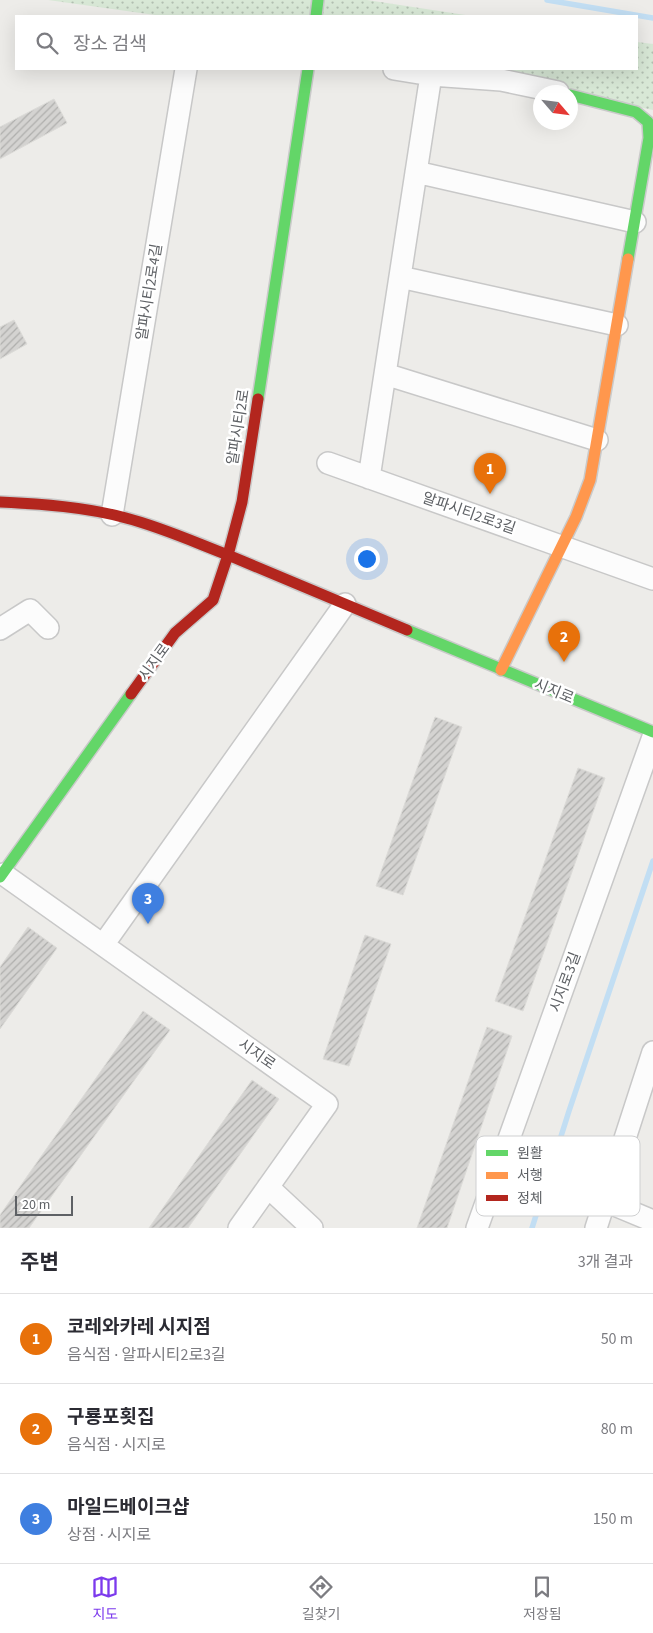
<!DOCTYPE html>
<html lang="ko">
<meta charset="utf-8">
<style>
body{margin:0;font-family:"Source Sans 3","Noto Sans KR",sans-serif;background:#f7f7f7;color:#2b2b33}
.compass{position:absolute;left:533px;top:85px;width:45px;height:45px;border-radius:50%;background:#fff;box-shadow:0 5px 20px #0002;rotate:118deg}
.scale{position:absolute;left:15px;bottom:12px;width:58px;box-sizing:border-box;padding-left:5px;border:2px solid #5e6165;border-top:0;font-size:14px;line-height:18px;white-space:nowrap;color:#5e6165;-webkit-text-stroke:4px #fff;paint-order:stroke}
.you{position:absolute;left:366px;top:558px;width:18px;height:18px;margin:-12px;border:4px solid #fff;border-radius:50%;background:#1a73e8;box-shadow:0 0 0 8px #1a73e833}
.badge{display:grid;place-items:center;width:32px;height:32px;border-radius:50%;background:#7c3aed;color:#fff;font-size:16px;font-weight:700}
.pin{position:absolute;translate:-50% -41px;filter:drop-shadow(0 1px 2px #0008)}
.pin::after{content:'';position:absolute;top:26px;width:18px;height:15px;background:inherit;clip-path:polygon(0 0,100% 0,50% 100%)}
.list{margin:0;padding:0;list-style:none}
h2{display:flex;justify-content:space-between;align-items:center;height:65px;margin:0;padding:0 20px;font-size:21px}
h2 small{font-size:16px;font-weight:400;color:#7c7c81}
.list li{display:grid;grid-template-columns:32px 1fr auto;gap:15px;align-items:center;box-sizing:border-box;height:90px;padding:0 20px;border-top:1px solid #e1e1e2}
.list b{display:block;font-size:19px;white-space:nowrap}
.list p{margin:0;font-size:16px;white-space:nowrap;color:#7c7c81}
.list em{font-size:16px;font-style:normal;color:#7c7c81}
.icon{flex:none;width:28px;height:28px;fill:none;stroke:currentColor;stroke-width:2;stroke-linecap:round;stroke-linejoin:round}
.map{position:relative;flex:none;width:653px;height:1228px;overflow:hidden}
.search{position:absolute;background:#fff;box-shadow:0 5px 20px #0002;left:15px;right:15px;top:15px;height:55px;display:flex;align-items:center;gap:12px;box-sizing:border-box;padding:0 18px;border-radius:0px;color:#7c7c81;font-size:19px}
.sheet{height:335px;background:#fff}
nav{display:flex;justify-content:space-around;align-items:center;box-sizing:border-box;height:70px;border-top:1px solid #e1e1e2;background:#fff;font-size:14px;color:#7c7c81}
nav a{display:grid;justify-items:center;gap:2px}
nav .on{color:#7c3aed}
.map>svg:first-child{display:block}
</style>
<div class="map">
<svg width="653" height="1228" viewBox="0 0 653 1228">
<defs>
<pattern id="park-dots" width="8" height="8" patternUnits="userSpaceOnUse" patternTransform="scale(1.25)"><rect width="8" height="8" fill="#d8e8d6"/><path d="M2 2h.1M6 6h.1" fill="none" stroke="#b2bfb1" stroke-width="1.8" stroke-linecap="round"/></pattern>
<pattern id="building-hatch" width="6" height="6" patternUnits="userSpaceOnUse" patternTransform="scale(1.25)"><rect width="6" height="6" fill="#d4d3d1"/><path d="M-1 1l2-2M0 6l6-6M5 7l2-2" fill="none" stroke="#afafad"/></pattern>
</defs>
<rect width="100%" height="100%" fill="#edece9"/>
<!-- park -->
<path fill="url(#park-dots)" d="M48,0H367L472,16H162Z
M637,42L653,44V110L440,69H637Z"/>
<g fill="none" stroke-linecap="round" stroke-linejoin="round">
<!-- stream -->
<path stroke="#c2def3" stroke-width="5.5" d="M547,0L653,18
M532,1228L569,1111L653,861"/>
</g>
<!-- building -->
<path fill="url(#building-hatch)" stroke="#dcdbd8" d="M54,99L67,123L0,159V127Z
M14,320L27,344L0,359V327Z
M435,717L462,727L403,895L376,886Z
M578,768L605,778L523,1011L495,1001Z
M28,927L57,948L0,1029V967Z
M365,935L391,944L349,1066L323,1059Z
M143,1011L170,1030L29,1228H0V1215Z
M487,1027L512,1036L447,1228H417Z
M252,1080L279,1099L188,1228H149Z"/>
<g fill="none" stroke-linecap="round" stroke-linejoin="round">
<defs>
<path id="street" d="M394,69L431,75L501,80L558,92
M416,172L635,222
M400,277L617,325
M385,374L597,440
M328,463L653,579
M369,478L431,75
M112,515L186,69
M0,629L30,610L48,628
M3,874L327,1104L239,1228
M103,945L345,604
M268,1187L312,1228
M605,1201L653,1221
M477,1228L653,737
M596,1228L653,1052"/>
<path id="fast" d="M316,16L318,0
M570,95L636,112L648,122L649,138L628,259
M258,399L308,69
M407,630L653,732
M0,877L131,694"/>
<path id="slow" d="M501,670L576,517L590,480L628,259"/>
<path id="jam" d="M0,502C42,504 86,507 126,518C161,527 194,542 228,555L242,502L258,399
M131,694L175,633L213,600L228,555L407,630"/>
</defs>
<!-- street casing -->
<use href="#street" stroke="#c8c8c8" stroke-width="24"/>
<!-- fast casing -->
<use href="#fast" stroke="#cacaca" stroke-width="14"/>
<!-- slow casing -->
<use href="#slow" stroke="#cacaca" stroke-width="14"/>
<!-- jam casing -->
<use href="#jam" stroke="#cacaca" stroke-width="14"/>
<!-- street -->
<use href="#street" stroke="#fcfcfc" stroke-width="21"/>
<!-- fast -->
<use href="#fast" stroke="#63d668" stroke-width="11"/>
<!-- slow -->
<use href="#slow" stroke="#ff974d" stroke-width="11"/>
<!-- jam -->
<use href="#jam" stroke="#b3261e" stroke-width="11"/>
</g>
<g text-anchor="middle" stroke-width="5" stroke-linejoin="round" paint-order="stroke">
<!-- street labels -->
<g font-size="15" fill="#5e6165" stroke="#fff">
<text transform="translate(149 292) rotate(-81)" y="5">알파시티2로4길</text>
<text transform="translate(238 427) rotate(-81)" y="5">알파시티2로</text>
<text transform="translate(469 513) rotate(19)" y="5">알파시티2로3길</text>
<text transform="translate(154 662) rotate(-54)" y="5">시지로</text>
<text transform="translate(554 691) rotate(22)" y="5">시지로</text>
<text transform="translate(565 982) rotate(-70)" y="5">시지로3길</text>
<text transform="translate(257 1054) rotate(35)" y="5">시지로</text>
</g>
</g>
<!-- legend -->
<rect x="476" y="1136" width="164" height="80" rx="8" fill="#fff" stroke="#cfd0d1" stroke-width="1"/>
<rect x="486" y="1150" width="22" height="6" fill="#63d668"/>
<rect x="486" y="1172" width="22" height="7" fill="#ff974d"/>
<rect x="486" y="1195" width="22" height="6" fill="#b3261e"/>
<g font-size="14" fill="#5e6165">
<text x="517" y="1158">원활</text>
<text x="517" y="1180">서행</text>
<text x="517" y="1203">정체</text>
</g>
</svg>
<svg class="compass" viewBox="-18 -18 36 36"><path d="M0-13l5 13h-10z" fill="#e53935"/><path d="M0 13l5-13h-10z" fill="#7c7c81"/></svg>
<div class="scale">20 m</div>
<div class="you"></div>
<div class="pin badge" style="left:490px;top:494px;background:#e8710a">1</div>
<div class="pin badge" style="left:564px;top:662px;background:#e8710a">2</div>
<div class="pin badge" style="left:148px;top:924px;background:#3f7fe0">3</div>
<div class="search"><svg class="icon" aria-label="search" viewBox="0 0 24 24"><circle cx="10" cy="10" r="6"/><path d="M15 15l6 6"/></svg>장소 검색</div>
</div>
<section class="sheet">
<h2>주변<small>3개 결과</small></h2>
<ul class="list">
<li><span class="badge" style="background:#e8710a">1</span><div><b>코레와카레 시지점</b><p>음식점 · 알파시티2로3길</p></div><em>50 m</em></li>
<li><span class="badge" style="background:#e8710a">2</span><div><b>구룡포횟집</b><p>음식점 · 시지로</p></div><em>80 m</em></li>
<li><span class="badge" style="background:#3f7fe0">3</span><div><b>마일드베이크샵</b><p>상점 · 시지로</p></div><em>150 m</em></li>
</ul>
</section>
<nav>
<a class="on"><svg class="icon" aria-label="map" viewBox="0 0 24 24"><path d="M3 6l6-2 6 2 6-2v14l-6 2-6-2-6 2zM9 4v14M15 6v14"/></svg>지도</a>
<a><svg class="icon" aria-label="directions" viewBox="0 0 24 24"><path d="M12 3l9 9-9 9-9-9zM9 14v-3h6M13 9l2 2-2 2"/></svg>길찾기</a>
<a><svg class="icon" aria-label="saved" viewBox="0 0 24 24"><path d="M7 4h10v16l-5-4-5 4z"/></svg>저장됨</a>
</nav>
